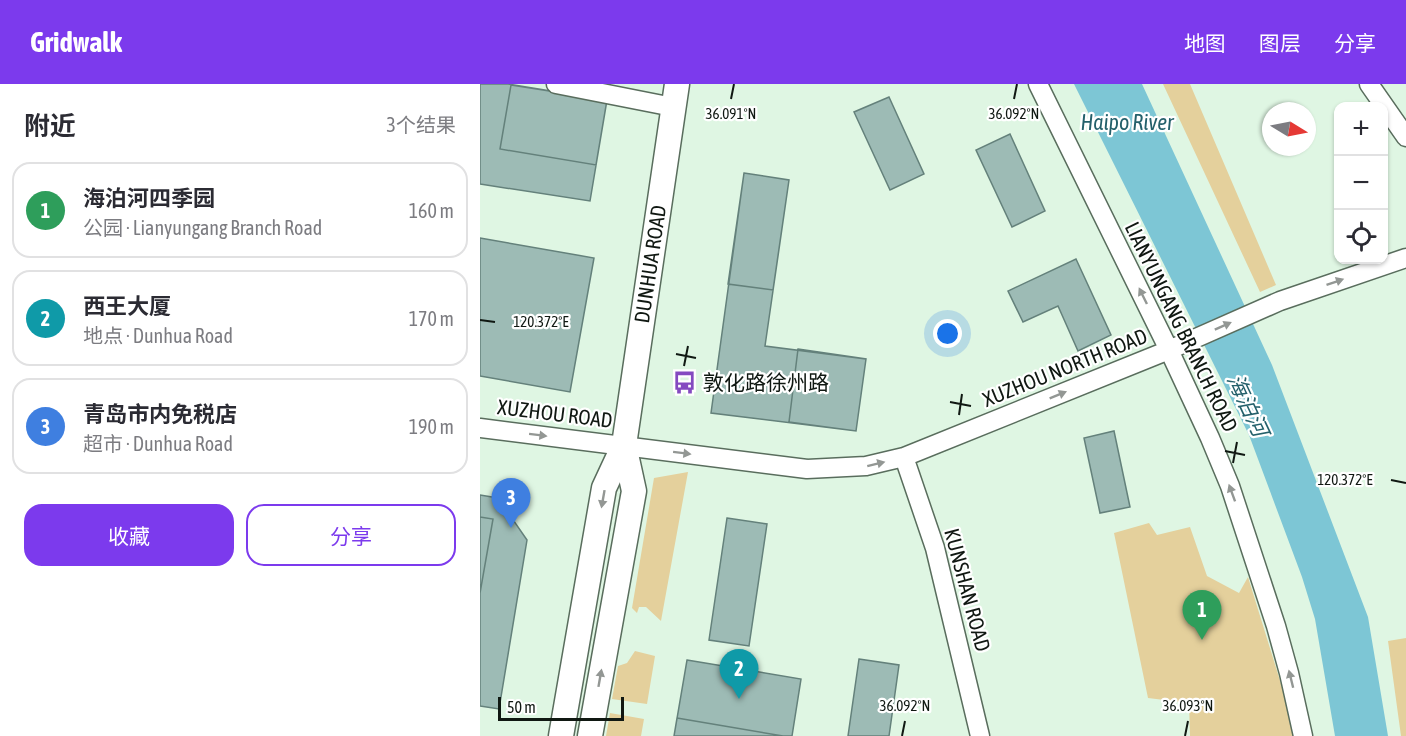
<!DOCTYPE html>
<html lang="zh">
<meta charset="utf-8">
<style>
body{margin:0;font-family:"Asap Condensed","Noto Sans SC",sans-serif;background:#f2f2f3;color:#2b2b33}
.controls{position:absolute;right:18px;top:18px;display:grid;overflow:hidden;border-radius:12px;box-shadow:0 2px 4px #0004}
.controls button{width:54px;height:54px;display:grid;place-items:center;padding:0;border:0;border-bottom:2px solid #e1e1e2;background:#fff;color:#2b2b33;font:30px sans-serif}
.compass{position:absolute;left:782px;top:18px;width:54px;height:54px;border-radius:50%;background:#fff;box-shadow:0 2px 4px #0004;rotate:100deg}
.scale{position:absolute;left:18px;bottom:15px;width:126px;box-sizing:border-box;padding-left:6px;border:3px solid #101812;border-top:0;font-size:16px;line-height:21px;white-space:nowrap;color:#101812;-webkit-text-stroke:4px #fff;paint-order:stroke}
.you{position:absolute;left:468px;top:250px;width:21px;height:21px;margin:-15px;border:4px solid #fff;border-radius:50%;background:#1a73e8;box-shadow:0 0 0 9px #1a73e833}
.badge{display:grid;place-items:center;width:39px;height:39px;border-radius:50%;background:#7c3aed;color:#fff;font-size:20px;font-weight:700}
.pin{position:absolute;translate:-50% -50px;filter:drop-shadow(0 2px 3px #0008)}
.pin::after{content:'';position:absolute;top:32px;width:21px;height:18px;background:inherit;clip-path:polygon(0 0,100% 0,50% 100%)}
.list{margin:0;padding:0;list-style:none}
h2{display:flex;justify-content:space-between;align-items:center;height:78px;margin:0;padding:0 24px;font-size:26px}
h2 small{font-size:20px;font-weight:400;color:#7c7c81}
.list li{display:grid;grid-template-columns:39px 1fr auto;gap:18px;align-items:center;box-sizing:border-box;height:96px;margin:0 12px 12px;padding:0 12px;border:2px solid #e1e1e2;border-radius:18px}
.list b{display:block;font-size:22px;white-space:nowrap}
.list p{margin:0;font-size:20px;white-space:nowrap;color:#7c7c81}
.list em{font-size:20px;font-style:normal;color:#7c7c81}
.actions{display:flex;gap:12px;padding:18px 24px}
.actions a{flex:1;padding:14px 0;border:2px solid #7c3aed;border-radius:18px;text-align:center;font-size:21px;color:#7c3aed}
.actions .main{background:#7c3aed;color:#fff}
.icon{flex:none;width:33px;height:33px;fill:none;stroke:currentColor;stroke-width:2;stroke-linecap:round;stroke-linejoin:round}
.map{position:relative;flex:none;width:926px;height:652px;overflow:hidden}
header{display:flex;align-items:center;gap:36px;box-sizing:border-box;height:84px;padding:0 30px;background:#7c3aed;color:#fff}
header strong{font-size:28px}
nav{display:flex;gap:33px;margin-inline-start:auto;font-size:21px}
main{display:flex}
aside{flex:1;background:#fff}
.map>svg:first-child{display:block}
</style>
<header>
<strong>Gridwalk</strong>
<nav><a>地图</a><a>图层</a><a>分享</a></nav>
</header>
<main>
<aside>
<h2>附近<small>3个结果</small></h2>
<ul class="list">
<li><span class="badge" style="background:#2e9e5b">1</span><div><b>海泊河四季园</b><p>公园 · Lianyungang Branch Road</p></div><em>160 m</em></li>
<li><span class="badge" style="background:#0f9aa8">2</span><div><b>西王大厦</b><p>地点 · Dunhua Road</p></div><em>170 m</em></li>
<li><span class="badge" style="background:#3f7fe0">3</span><div><b>青岛市内免税店</b><p>超市 · Dunhua Road</p></div><em>190 m</em></li>
</ul>
<div class="actions"><a class="main">收藏</a><a>分享</a></div>
</aside>
<div class="map">
<svg width="926" height="652" viewBox="0 0 926 652">
<rect width="100%" height="100%" fill="#dff6e3"/>
<!-- green -->
<path fill="#e4d09c" d="M683,0H710L796,201L780,208Z
M208,388L181,537L166,523H159L157,529L152,524L174,394Z
M669,439L677,451L710,443L727,492L759,509L768,493L802,603L813,652H710L709,619L668,614L634,449Z
M926,554V652H921L908,557Z
M155,567L175,572L167,620L132,615L138,582L147,579Z
M130,629L164,635L161,652H126Z"/>
<!-- water -->
<path fill="#7dc6d5" d="M594,0H662L792,281L888,533L908,652H855L835,535L822,493L769,351Z"/>
<!-- building -->
<path fill="#9dbbb5" stroke="#64817b" stroke-width="1.5" d="M0,0H28L127,16L110,117L0,100Z
M31,1L127,16L116,81L20,65Z
M409,13L444,90L410,106L374,28Z
M530,50L565,127L532,143L496,66Z
M264,89L309,96L293,206L248,200Z
M264,89L309,96L285,262L386,275L376,347L231,329Z
M0,154L114,174L90,308L0,292Z
M596,175L631,251L598,267L578,222L543,238L528,207Z
M318,265L386,275L376,347L309,338Z
M634,347L650,423L620,429L604,354Z
M0,411L18,414L47,456L19,625L0,622Z
M0,433L13,435L0,509Z
M247,434L287,440L269,562L229,556Z
M379,575L419,581L409,652H368Z
M207,576L321,595L312,652H194Z
M197,634L303,652H194Z"/>
<g fill="none" stroke-linecap="round" stroke-linejoin="round">
<defs>
<path id="minor" d="M76,0L193,23
M558,0L689,266L730,354L750,402L796,542L809,589L823,652
M889,0L926,53
M0,344L327,385L386,382L424,373L689,266L800,217L926,174
M424,373L455,464L500,652"/>
<g id="major">
<path id="s1" d="M81,652L124,404L144,361L197,0"/>
<path d="M110,652L154,407L144,361"/>
</g>
</defs>
<!-- minor casing -->
<use href="#minor" stroke="#596d5d" stroke-width="21"/>
<!-- major casing -->
<use href="#major" stroke="#596d5d" stroke-width="27"/>
<!-- minor -->
<use href="#minor" stroke="#fff" stroke-width="18"/>
<!-- major -->
<use href="#major" stroke="#fff" stroke-width="24"/>
</g>
<!-- one-way arrows -->
<defs><path id="oneway-solid" d="M-6-.8H1V-3.2L6.5 0L1 3.2V.8H-6Z" transform="scale(1.5)"/></defs>
<g fill="#939794">
<use href="#oneway-solid" transform="translate(855 198) rotate(-19)"/>
<use href="#oneway-solid" transform="translate(663 212) rotate(-116)"/>
<use href="#oneway-solid" transform="translate(743 242) rotate(-24)"/>
<use href="#oneway-solid" transform="translate(578 311) rotate(-22)"/>
<use href="#oneway-solid" transform="translate(58 351) rotate(7)"/>
<use href="#oneway-solid" transform="translate(202 369) rotate(7)"/>
<use href="#oneway-solid" transform="translate(396 380) rotate(-14)"/>
<use href="#oneway-solid" transform="translate(752 409) rotate(-110)"/>
<use href="#oneway-solid" transform="translate(123 415) rotate(100)"/>
<use href="#oneway-solid" transform="translate(120 594) rotate(-80)"/>
<use href="#oneway-solid" transform="translate(811 595) rotate(-104)"/>
</g>
<!-- ticks -->
<path fill="none" stroke="#101812" stroke-width="2" d="M251,15L254,0M534,15L537,0M0,236L15,238M196,270L216,274M204,282L208,262M470,318L491,322M479,331L482,310M745,367L765,371M753,379L757,358M911,396L926,399M422,652L425,637M705,652L708,637"/>
<!-- icons -->
<defs>
<symbol id="bus-bare" viewBox="-9 -9 18 18"><path d="M-5-6H5V4H4V6H2V4H-2V6H-4V4H-5ZM-3.5-4V0h7V-4ZM-3.5 1.2v1.5H-2V1.2ZM2 1.2v1.5H3.5V1.2Z" fill="#844ac0" stroke="#fff" stroke-width="2.5" paint-order="stroke"/></symbol>
</defs>
<g fill-rule="evenodd">
<use href="#bus-bare" x="188" y="282" width="33" height="33"/>
</g>
<g text-anchor="middle" stroke-width="4.5" stroke-linejoin="round" paint-order="stroke">
<!-- street labels -->
<g font-size="21" fill="#101812" stroke="#fff">
<text dy="7" stroke="none"><textPath href="#s1" startOffset="482">DUNHUA ROAD</textPath></text>
<text transform="translate(701 243) rotate(64)" y="7">LIANYUNGANG BRANCH ROAD</text>
<text transform="translate(585 284) rotate(-22)" y="7">XUZHOU NORTH ROAD</text>
<text transform="translate(75 330) rotate(7)" y="7">XUZHOU ROAD</text>
<text transform="translate(487 506) rotate(75)" y="7">KUNSHAN ROAD</text>
</g>
<!-- poi labels -->
<g font-size="21" fill="#101812" stroke="#fff" text-anchor="start">
<text x="223" y="306">敦化路徐州路</text>
</g>
<!-- water labels -->
<g font-size="22" font-style="italic" fill="#24606b" stroke="#fff">
<text x="647" y="46">Haipo River</text>
<text transform="translate(768 321) rotate(65)" y="8">海泊河</text>
</g>
</g>
<g font-size="15" text-anchor="middle" fill="#101812" stroke="#fff" stroke-width="4.5" stroke-linejoin="round" paint-order="stroke">
<text x="251" y="35">36.091°N</text>
<text x="534" y="35">36.092°N</text>
<text x="61" y="243">120.372°E</text>
<text x="865" y="401">120.372°E</text>
<text x="425" y="627">36.092°N</text>
<text x="708" y="627">36.093°N</text>
</g>
</svg>
<div class="controls">
<button>+</button>
<button>−</button>
<button><svg class="icon" aria-label="locate" viewBox="0 0 24 24"><circle cx="12" cy="12" r="6"/><path d="M12 2v4M12 18v4M2 12h4M18 12h4"/></svg></button>
</div>
<svg class="compass" viewBox="-18 -18 36 36"><path d="M0-13l5 13h-10z" fill="#e53935"/><path d="M0 13l5-13h-10z" fill="#7c7c81"/></svg>
<div class="scale">50 m</div>
<div class="you"></div>
<div class="pin badge" style="left:722px;top:556px;background:#2e9e5b">1</div>
<div class="pin badge" style="left:259px;top:615px;background:#0f9aa8">2</div>
<div class="pin badge" style="left:31px;top:444px;background:#3f7fe0">3</div>
</div>
</main>
